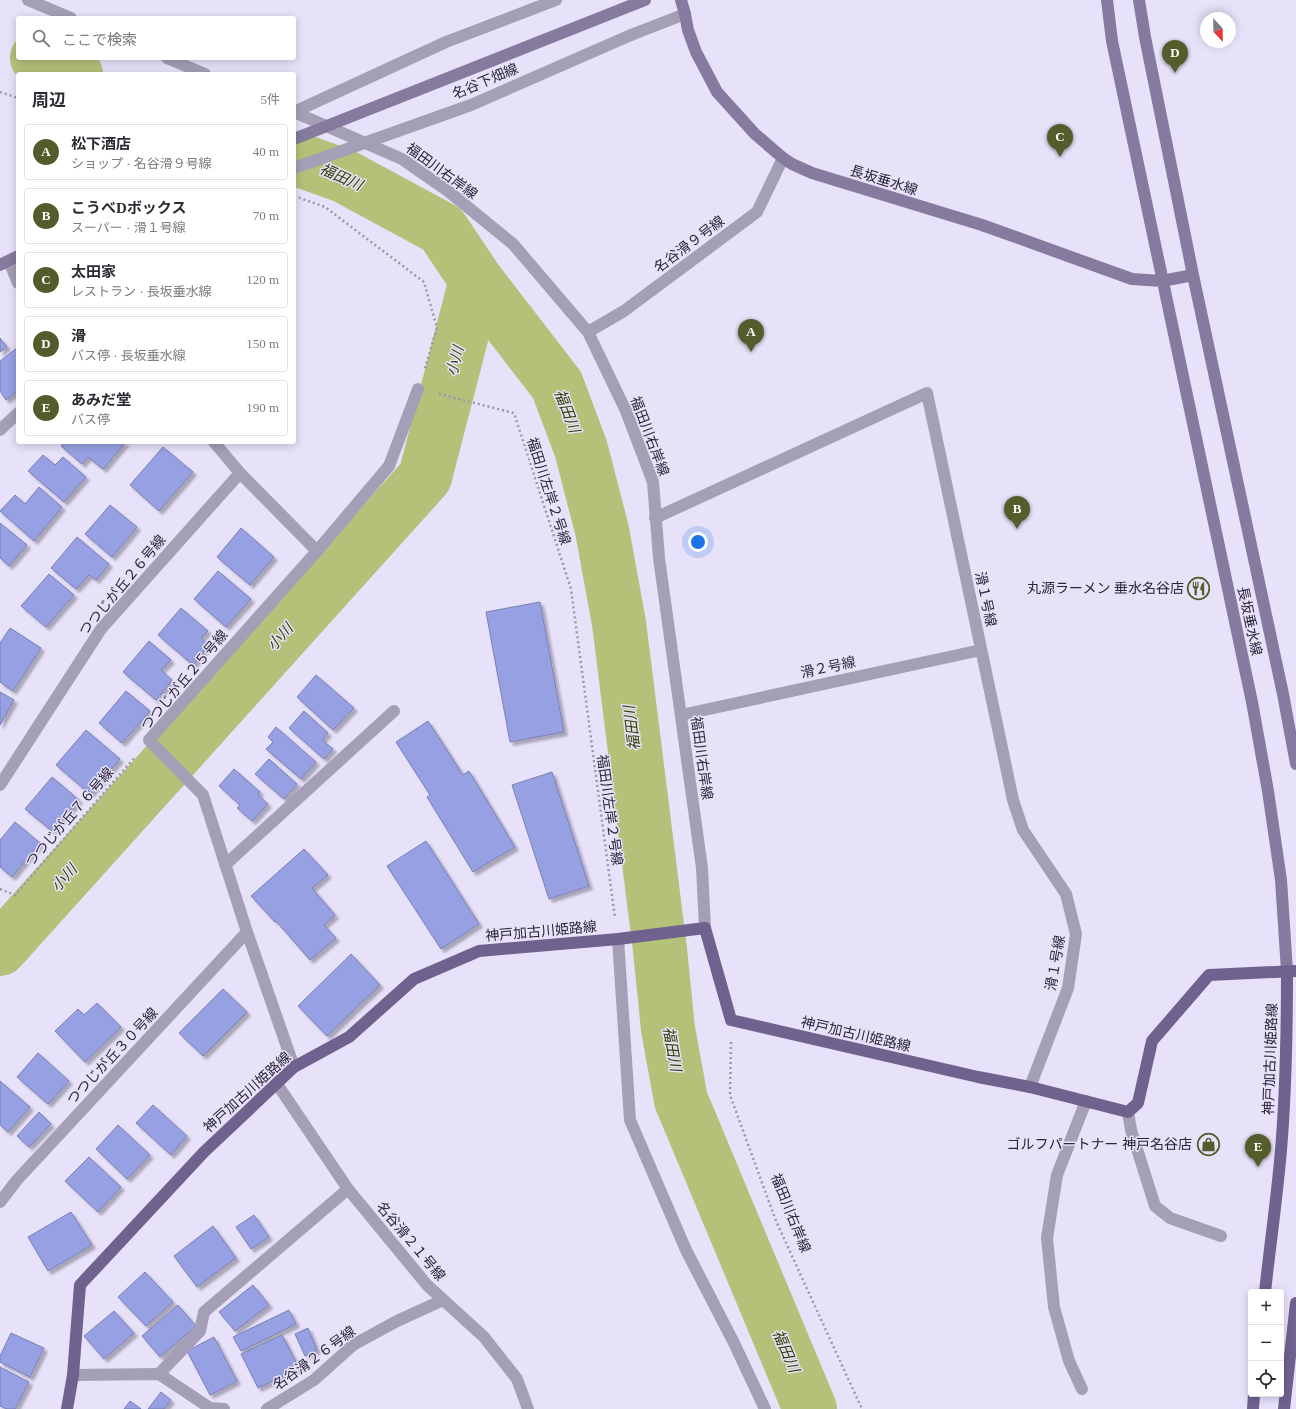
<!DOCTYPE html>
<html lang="ja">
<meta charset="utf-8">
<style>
body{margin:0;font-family:"Times New Roman","Noto Sans JP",serif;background:#f2f2f3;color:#2b2b33}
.controls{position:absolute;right:12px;bottom:12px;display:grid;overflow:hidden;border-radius:4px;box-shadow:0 2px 10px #0003}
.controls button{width:36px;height:36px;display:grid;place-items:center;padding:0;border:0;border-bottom:1px solid #e1e1e2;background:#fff;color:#2b2b33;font:20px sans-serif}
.compass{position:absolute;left:1200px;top:12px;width:36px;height:36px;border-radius:50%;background:#fff;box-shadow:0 2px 10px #0003;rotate:158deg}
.you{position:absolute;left:698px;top:542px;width:14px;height:14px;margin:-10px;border:3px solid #fff;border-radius:50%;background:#1a73e8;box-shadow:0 0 0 6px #1a73e833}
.badge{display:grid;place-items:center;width:26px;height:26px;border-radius:50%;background:#535c2a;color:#fff;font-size:13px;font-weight:700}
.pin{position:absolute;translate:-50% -33px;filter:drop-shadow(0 1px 2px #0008)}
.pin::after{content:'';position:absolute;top:21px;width:14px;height:12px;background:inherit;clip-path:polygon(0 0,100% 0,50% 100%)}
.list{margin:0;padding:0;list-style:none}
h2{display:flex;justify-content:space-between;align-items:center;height:52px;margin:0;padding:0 16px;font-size:17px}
h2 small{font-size:13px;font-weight:400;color:#7c7c81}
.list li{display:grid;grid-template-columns:26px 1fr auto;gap:12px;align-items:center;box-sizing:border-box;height:56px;margin:0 8px 8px;padding:0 8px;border:1px solid #e1e1e2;border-radius:4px}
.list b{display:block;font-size:15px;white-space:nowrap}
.list p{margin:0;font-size:13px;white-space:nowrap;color:#7c7c81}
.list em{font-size:13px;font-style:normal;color:#7c7c81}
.icon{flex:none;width:22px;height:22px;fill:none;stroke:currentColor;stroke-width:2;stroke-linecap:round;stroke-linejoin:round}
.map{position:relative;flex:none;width:1296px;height:1409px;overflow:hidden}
.search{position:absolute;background:#fff;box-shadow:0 2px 10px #0003;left:16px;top:16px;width:280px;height:44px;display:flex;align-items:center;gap:10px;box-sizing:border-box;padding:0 14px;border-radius:4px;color:#7c7c81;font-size:15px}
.panel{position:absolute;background:#fff;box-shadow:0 2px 10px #0003;left:16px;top:72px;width:280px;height:372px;border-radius:4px}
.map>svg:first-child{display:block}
</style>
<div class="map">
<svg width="1296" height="1409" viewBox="0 0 1296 1409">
<defs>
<filter id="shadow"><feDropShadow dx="3.5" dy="3.5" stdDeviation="1" flood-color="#0004"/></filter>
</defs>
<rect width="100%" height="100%" fill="#e7e1f9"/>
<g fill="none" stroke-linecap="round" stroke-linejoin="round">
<!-- river -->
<path stroke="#b3c179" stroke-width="54" d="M37,58L76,74
M294,158L344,176L442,229L476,280L557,385L581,449L602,530L619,623L660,950L668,1029L681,1100L810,1409
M0,949L425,477L476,280"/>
</g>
<!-- building -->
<path fill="#97a0e2" stroke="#7980b6" filter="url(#shadow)" d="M0,338L7,347L0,352Z
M18,347V391L6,400L0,391V361Z
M65,442H126L103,469L88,457L82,464L61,446Z
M163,447L193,472L159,511L130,485Z
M43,455L55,465L63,457L86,477L64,502L28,471Z
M39,487L62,507L34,541L0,511L15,495L25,504Z
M110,505L137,527L112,557L85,534Z
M0,523L27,545L9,566L0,558Z
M241,528L274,557L250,585L217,557Z
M77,537L109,564L96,580L89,575L76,589L51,568Z
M218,571L251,599L226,627L194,599Z
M49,574L74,595L46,627L21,606Z
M540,602L564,732L510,742L486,612Z
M181,608L208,631L201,638L209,645L193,665L158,635Z
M10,628L41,648L13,691L0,682V643Z
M149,641L171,660L161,670L172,680L156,700L123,672Z
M316,675L354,708L333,730L297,697Z
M126,691L150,711L122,743L99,723Z
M0,692L14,700L0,725Z
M304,711L328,733L322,740L333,749L324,759L289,728Z
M428,721L463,775L469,771L515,847L473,872L427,797L430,795L396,742Z
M276,727L316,762L301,779L266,749L273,742L268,737Z
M86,730L120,759L90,794L56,765Z
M269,759L297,784L284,799L255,774Z
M234,769L260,792L258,795L268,804L252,821L237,808L240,805L219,786Z
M552,772L589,886L549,899L512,785Z
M52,777L79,800L52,831L25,809Z
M15,822L40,843L12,877L0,867V840Z
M426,841L479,924L441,949L387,866Z
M304,849L328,875L312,888L335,915L324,925L336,938L310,960L276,921L275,922L251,896Z
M351,954L380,985L327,1036L298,1006Z
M223,989L247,1012L203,1056L179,1033Z
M97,1003L121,1027L85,1062L55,1031L78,1009L84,1015Z
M38,1053L69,1081L48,1104L17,1077Z
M0,1081L30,1107L8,1132L0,1125Z
M153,1105L187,1136L171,1155L136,1123Z
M39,1112L51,1124L29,1147L17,1136Z
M118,1125L150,1155L127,1179L96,1149Z
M89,1157L121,1187L98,1212L65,1181Z
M71,1212L92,1245L48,1271L28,1237Z
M254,1215L269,1237L251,1249L236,1227Z
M213,1226L236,1258L197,1287L174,1256Z
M145,1272L173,1302L146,1326L118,1297Z
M253,1285L269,1305L235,1331L219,1312Z
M178,1305L196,1326L160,1357L142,1336Z
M289,1310L296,1324L241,1351L233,1337Z
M114,1311L134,1333L104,1359L84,1336Z
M308,1328L317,1350L305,1356L295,1334Z
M11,1333L44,1348L30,1377L0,1362V1356Z
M282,1335L299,1368L258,1388L241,1354Z
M214,1337L237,1381L210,1395L187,1351Z
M0,1367L29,1382L15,1409H7L0,1406Z
M161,1392L171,1400L164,1409H148Z
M130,1401L141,1409H124Z"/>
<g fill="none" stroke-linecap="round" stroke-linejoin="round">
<!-- path -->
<path stroke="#9b95ad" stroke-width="2.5" stroke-dasharray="2 3" stroke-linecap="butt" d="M0,92L18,98
M294,196L325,207L424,282L437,328L425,368
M439,394L514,413L571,589L615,918
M0,889L15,895L135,757
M731,1042L730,1095L776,1221L862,1409"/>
<!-- lane -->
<path stroke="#a59eb7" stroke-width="12" d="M277,1084L348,1189L427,1285L484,1337L517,1379L528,1409
M159,1374L200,1331L204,1312L348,1189
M267,1409L314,1380L353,1345L397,1321L443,1300"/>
<!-- street -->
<path stroke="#a59eb7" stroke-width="12" d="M28,0L71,18
M631,35L685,14
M167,58L205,74
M294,112L402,159L448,191L513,244L588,332L626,411L653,482L659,558L702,868L705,928
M9,261L18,283
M588,332L624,311L757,212L783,158
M0,430L18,413
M214,442L240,473L317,551L149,740L203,795L247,932L294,1067
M655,518L927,393L1013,800L1023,830L1066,894L1076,934L1068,988L1030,1087
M317,551L389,466L418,389
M681,715L981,650
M0,785L101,629L240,473
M225,865L394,711
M618,939L630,1120L686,1250L734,1343L765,1409
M1128,1112L1131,1130L1155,1206L1170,1218L1221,1236
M0,1202L17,1180L247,932
M73,1375L159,1374L210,1408L224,1409
M1082,1389L1069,1361L1054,1307L1047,1238L1057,1175L1086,1101"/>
<!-- secondary -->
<path stroke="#857b9f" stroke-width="12" d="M681,0L685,14L688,30L696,52L717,92L755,134L783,158L792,164L812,173L982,225L1132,279L1162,281L1193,275
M1107,0L1112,41L1252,702L1268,791L1281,880L1287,971
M1139,0L1145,37L1193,275L1283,694L1296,764
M0,265L18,256"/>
<!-- primary -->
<path stroke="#6f628e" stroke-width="12" d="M1265,1292C1270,1245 1277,1198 1281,1150C1286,1090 1287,1031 1287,971
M67,1409L73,1375L80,1285L204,1152L294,1067L349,1037L414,979L479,951L618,939L705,928L731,1020L978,1077L1030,1087L1128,1112L1138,1103L1152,1041L1209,975L1296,971
M1253,1409L1254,1394
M1284,1409L1296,1303"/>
<!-- street-bridge -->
<path stroke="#a59eb7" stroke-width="12" d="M294,112L446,42L556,0
M294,168L471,105L631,35"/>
<!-- secondary-bridge -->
<path stroke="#857b9f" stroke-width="12" d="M294,139L645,0"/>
</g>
<!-- icons -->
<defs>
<symbol id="restaurant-ring" viewBox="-11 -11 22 22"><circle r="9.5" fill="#e7e1f9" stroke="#535c2a" stroke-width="1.5"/><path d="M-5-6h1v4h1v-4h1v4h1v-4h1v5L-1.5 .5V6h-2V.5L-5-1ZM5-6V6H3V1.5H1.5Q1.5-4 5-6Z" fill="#535c2a"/></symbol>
<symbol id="shop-ring" viewBox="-11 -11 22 22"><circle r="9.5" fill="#e7e1f9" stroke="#535c2a" stroke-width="1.5"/><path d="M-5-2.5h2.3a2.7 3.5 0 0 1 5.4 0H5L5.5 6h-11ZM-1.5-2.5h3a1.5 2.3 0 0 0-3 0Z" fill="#535c2a"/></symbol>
</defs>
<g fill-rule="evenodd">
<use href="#restaurant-ring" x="1186" y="576" width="25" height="25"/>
<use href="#shop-ring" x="1196" y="1132" width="25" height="25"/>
</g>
<g text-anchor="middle" stroke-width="3" stroke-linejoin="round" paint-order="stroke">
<!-- street labels -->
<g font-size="14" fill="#2b253b" stroke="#e7e1f9">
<text transform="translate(485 81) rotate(-23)" y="5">名谷下畑線</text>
<text transform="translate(442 171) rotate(36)" y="5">福田川右岸線</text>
<text transform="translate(884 180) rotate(17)" y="5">長坂垂水線</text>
<text transform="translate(689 244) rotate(-37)" y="5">名谷滑９号線</text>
<text transform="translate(650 436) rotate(69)" y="5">福田川右岸線</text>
<text transform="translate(549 491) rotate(72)" y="5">福田川左岸２号線</text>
<text transform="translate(122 585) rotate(-50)" y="5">つつじが丘２６号線</text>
<text transform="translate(986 599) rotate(78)" y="5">滑１号線</text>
<text transform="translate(1250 621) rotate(78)" y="5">長坂垂水線</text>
<text transform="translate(828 667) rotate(-12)" y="5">滑２号線</text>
<text transform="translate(184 680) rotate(-50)" y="5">つつじが丘２５号線</text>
<text transform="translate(702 758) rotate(82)" y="5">福田川右岸線</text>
<text transform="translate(610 810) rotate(82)" y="5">福田川左岸２号線</text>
<text transform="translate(69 817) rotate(-49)" y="5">つつじが丘７６号線</text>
<text transform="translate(541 931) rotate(-5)" y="5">神戸加古川姫路線</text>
<text transform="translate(1055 963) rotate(-80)" y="5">滑１号線</text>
<text transform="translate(856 1034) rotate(13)" y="5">神戸加古川姫路線</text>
<text transform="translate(112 1056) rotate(-47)" y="5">つつじが丘３０号線</text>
<text transform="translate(1270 1059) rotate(-88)" y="5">神戸加古川姫路線</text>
<text transform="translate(247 1092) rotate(-42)" y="5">神戸加古川姫路線</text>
<text transform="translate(791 1213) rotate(68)" y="5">福田川右岸線</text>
<text transform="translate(411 1241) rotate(50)" y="5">名谷滑２１号線</text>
<text transform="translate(314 1358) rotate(-36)" y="5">名谷滑２６号線</text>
</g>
<!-- poi labels -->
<g font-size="14" fill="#2b253b" stroke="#e7e1f9" text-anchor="end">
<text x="1184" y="593">丸源ラーメン 垂水名谷店</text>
<text x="1192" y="1149">ゴルフパートナー 神戸名谷店</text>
</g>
<!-- water labels -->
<g font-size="15" font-style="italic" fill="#363e05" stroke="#e7e1f9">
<text transform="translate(341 177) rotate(24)" y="5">福田川</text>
<text transform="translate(455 361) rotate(-75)" y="5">小川</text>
<text transform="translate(567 411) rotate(69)" y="5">福田川</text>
<text transform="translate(280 637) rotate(-48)" y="5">小川</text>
<text transform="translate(632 728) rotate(-97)" y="5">福田川</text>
<text transform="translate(64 878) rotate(-48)" y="5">小川</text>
<text transform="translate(672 1049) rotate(80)" y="5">福田川</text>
<text transform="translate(786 1351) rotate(67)" y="5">福田川</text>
</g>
</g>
</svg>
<div class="controls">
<button>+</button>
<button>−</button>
<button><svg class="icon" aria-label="locate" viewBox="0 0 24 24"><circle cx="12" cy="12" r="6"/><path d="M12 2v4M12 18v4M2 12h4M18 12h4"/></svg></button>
</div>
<svg class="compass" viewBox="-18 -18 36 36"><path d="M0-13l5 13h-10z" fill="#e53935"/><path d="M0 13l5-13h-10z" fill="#7c7c81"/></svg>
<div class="you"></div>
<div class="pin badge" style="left:751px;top:352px">A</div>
<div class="pin badge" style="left:1017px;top:529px">B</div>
<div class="pin badge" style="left:1060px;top:157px">C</div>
<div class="pin badge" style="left:1175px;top:73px">D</div>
<div class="pin badge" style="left:1258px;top:1167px">E</div>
<div class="search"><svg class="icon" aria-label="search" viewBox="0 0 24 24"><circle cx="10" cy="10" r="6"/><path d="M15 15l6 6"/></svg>ここで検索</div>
<section class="panel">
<h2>周辺<small>5件</small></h2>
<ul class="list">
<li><span class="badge">A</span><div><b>松下酒店</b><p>ショップ · 名谷滑９号線</p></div><em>40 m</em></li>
<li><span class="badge">B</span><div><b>こうべDボックス</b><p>スーパー · 滑１号線</p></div><em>70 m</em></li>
<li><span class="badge">C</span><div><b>太田家</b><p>レストラン · 長坂垂水線</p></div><em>120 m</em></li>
<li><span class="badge">D</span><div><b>滑</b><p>バス停 · 長坂垂水線</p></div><em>150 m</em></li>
<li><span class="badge">E</span><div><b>あみだ堂</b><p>バス停</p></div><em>190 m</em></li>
</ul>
</section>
</div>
